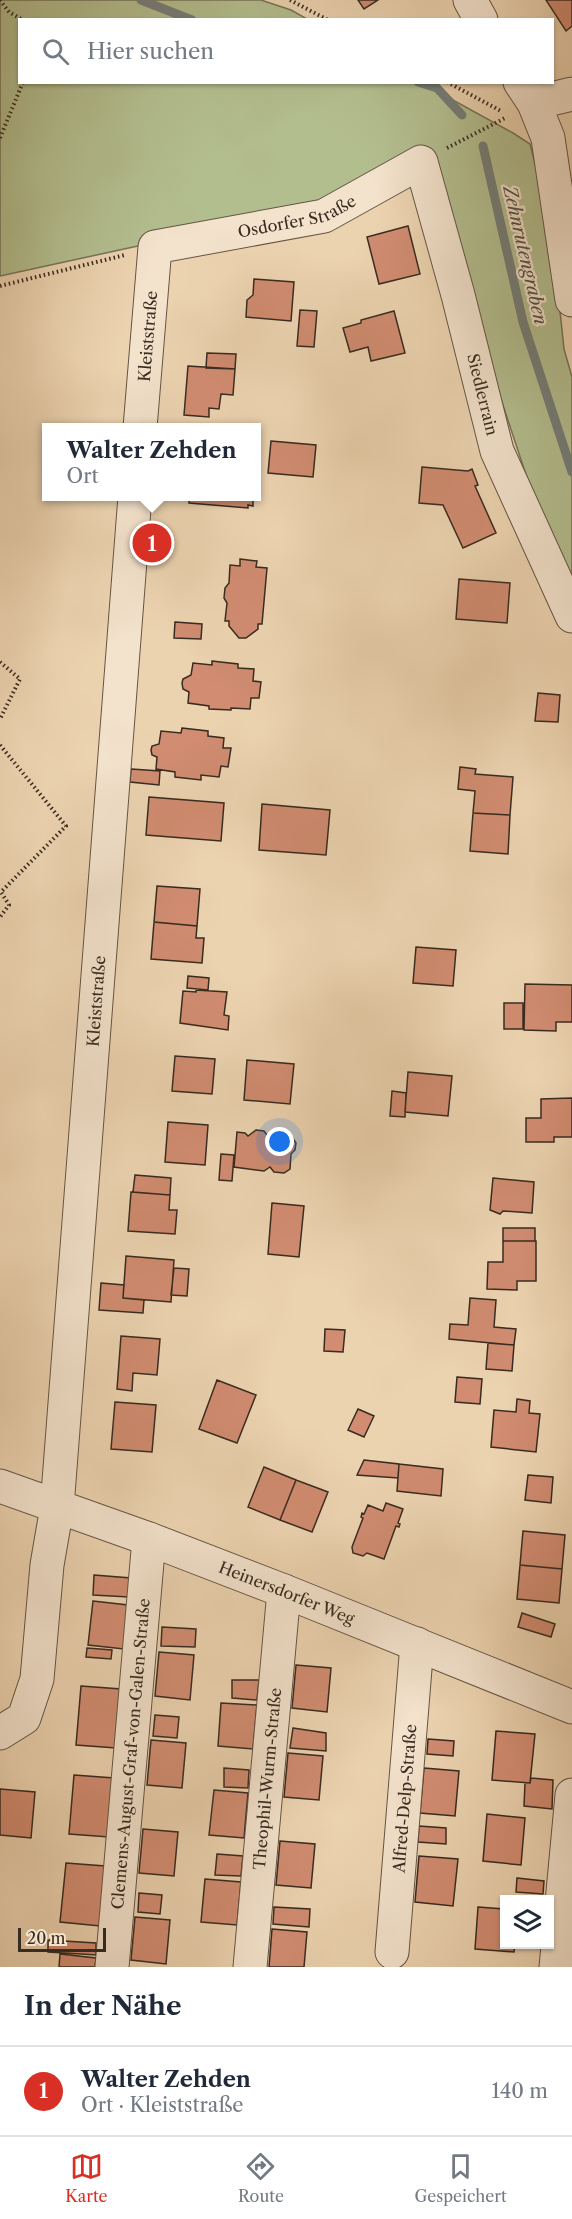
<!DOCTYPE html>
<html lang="de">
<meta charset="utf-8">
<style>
body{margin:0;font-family:"Libre Caslon Text",serif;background:#f2f2f3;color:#1f2937}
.controls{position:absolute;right:18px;bottom:18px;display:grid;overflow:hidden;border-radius:0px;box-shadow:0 2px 4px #0004}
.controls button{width:54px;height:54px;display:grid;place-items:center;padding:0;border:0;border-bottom:2px solid #e0e1e3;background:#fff;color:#1f2937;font:30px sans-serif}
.scale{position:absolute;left:18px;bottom:15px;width:88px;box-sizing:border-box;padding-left:6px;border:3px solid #382b20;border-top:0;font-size:16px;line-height:21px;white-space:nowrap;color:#382b20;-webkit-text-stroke:4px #f3e2cc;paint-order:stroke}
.you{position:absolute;left:280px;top:1142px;width:21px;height:21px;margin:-15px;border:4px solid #fff;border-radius:50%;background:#1a73e8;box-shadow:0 0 0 9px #1a73e833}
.badge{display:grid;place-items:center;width:39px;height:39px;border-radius:50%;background:#d93025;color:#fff;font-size:20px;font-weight:700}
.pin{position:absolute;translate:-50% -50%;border:3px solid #fff;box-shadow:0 2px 6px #0006}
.popup{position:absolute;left:42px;top:423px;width:219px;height:78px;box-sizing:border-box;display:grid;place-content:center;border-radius:0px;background:#fff;filter:drop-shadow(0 2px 4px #0005);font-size:20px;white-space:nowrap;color:#747a83}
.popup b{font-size:22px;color:#1f2937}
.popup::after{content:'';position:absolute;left:50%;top:100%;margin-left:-12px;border:12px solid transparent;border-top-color:#fff}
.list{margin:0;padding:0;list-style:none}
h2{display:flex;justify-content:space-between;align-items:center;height:78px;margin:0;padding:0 24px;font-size:26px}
h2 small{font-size:20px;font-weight:400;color:#747a83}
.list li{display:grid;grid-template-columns:39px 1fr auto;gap:18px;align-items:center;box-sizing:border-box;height:90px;padding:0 24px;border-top:2px solid #e0e1e3}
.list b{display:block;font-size:22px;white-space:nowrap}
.list p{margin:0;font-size:20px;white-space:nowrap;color:#747a83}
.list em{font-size:20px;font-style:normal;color:#747a83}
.icon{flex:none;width:33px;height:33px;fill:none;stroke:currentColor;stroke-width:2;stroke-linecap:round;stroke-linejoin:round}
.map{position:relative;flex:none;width:572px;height:1967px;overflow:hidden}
.search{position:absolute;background:#fff;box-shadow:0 2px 4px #0004;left:18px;right:18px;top:18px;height:66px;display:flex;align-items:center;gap:15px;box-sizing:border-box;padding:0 21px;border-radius:0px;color:#747a83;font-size:22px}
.sheet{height:168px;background:#fff}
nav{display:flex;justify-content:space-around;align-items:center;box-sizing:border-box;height:84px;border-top:2px solid #e0e1e3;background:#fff;font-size:16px;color:#747a83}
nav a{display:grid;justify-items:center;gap:3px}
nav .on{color:#d93025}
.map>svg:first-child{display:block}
</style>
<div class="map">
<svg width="572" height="1967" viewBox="0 0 572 1967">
<rect width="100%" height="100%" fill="#ecd3b0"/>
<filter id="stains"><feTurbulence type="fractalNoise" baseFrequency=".00333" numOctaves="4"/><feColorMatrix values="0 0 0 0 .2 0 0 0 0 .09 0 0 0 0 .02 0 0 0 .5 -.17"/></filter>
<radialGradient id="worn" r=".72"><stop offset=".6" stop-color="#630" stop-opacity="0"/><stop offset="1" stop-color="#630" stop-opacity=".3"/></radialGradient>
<!-- green -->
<path fill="#b3be8f" stroke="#767458" stroke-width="1.5" d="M0,0H261L291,10L307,19L20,20V82L422,83L513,133L530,144L551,226L564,349L572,377V592L544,529L492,372L430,148L313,213L170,239L0,276Z"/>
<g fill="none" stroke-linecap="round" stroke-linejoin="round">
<!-- stream -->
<path stroke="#747e79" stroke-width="9" d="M141,0L192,20
M418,82L437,88L462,115
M483,146L523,322L572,472"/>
</g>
<!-- building -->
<path fill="#d18c71" stroke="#382b20" stroke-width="1.5" d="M358,0H378L364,9Z
M546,0H572V26L566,31Z
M408,226L420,274L379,284L367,237Z
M254,279L294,282L291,321L246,317L247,300L253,295Z
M300,310L317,311L314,347L297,346Z
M394,311L405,353L371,361L368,347L350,352L343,328L361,323V320Z
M207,353L236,354L235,369L206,368Z
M188,366L235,369L233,395L221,394L219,409L209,408V417L184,415Z
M271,441L316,445L313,477L268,473Z
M422,467L468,471L472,469L478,485L475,486L496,533L463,548L443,505L419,503Z
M189,496H253V506L248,505V508L189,503Z
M240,559L257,561L256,567L267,568L262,624H258V629L246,638H239L229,626V621H225L227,603L224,598L225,588L229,583L230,565L240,566Z
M459,579L510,583L507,623L456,619Z
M175,622L202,624L201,639L174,638Z
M212,661L238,664V668L254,669L253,681L261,682L259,698H251L250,709L231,708V710L209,709V706L188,703L189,692L183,689L182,683L183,679L191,675L193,663L212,665Z
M538,693L560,695L558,722L535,721Z
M182,728L208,731V736L224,738L223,748H231L228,767L221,766L219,777L201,775V780L175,777V772L156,769L157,757L152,755L151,750L152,746L159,744L161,731L181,733Z
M460,767L476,769L475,774L513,777L510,815L473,813L475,791L458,789Z
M131,769L160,771L159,785L130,782Z
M149,797L224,803L221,841L146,835Z
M262,804L330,810L326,855L259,850Z
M473,813L510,815L508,854L470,851Z
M157,886L200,889L197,926L154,922Z
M154,922L197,926L196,938H204L202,963L151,959Z
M416,947L456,950L453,986L413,983Z
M188,976L209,978L208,990L187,988Z
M525,984L572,985V1022H556V1031L524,1030Z
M196,990L227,992L224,1015L229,1016L228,1030L180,1023L183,991L196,992Z
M504,1003H523V1029H504Z
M175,1056L215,1059L212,1094L172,1091Z
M247,1060L294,1064L290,1104L244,1100Z
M408,1072L452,1076L448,1116L405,1112Z
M392,1091L406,1093L405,1117L390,1116Z
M572,1098V1137H554V1142H526V1118H541V1099Z
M168,1122L208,1125L205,1165L165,1162Z
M256,1130L264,1131L267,1135L292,1137L296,1143L295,1150L291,1154L290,1169L284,1173L274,1172L270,1167L264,1171L234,1167L237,1132L245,1133L248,1136Z
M221,1154L234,1155L232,1181L219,1180Z
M135,1175L171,1178L170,1195L133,1192Z
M493,1178L534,1182L532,1213L503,1211L500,1214L490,1210Z
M131,1192L170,1195L169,1210H177L175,1234L128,1231Z
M272,1203L304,1206L299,1257L268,1254Z
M503,1228H535V1241H503Z
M503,1241H536V1281H517V1290L487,1289L488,1262H503Z
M126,1256L174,1260L171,1302L123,1298Z
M174,1268L189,1269L187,1296L171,1295Z
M101,1283L124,1285L123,1298L144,1300L143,1313L99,1310Z
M470,1298L496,1300L494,1327L516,1329L514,1345L449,1339L450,1324L468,1325Z
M325,1329L345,1330L343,1352L324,1351Z
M121,1336L160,1339L157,1375L133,1373L132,1391L117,1389Z
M488,1343L514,1345L512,1371L486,1369Z
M457,1377L482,1379L480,1404L455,1402Z
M217,1380L256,1395L237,1443L199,1429Z
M517,1399L530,1401L529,1413L540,1414L536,1452L491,1447L494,1410L516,1412Z
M115,1402L156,1405L152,1452L111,1449Z
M358,1409L374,1416L364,1437L348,1430Z
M364,1460L399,1464L398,1478L357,1475Z
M399,1464L443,1469L441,1496L397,1491Z
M264,1467L296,1480L280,1520L248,1507Z
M528,1475L553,1477L551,1503L525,1500Z
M296,1480L328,1492L312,1532L280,1520Z
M386,1503L403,1509L398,1523L400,1524L399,1527L396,1526L384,1559L367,1553L363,1556L353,1553L352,1547L363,1518L361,1517L362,1513L364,1514L368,1505L383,1511Z
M523,1531L565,1535L562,1569L520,1565Z
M520,1565L562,1569L559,1603L517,1599Z
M94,1575L131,1578L129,1597L93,1595Z
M93,1601L128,1605L124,1649L88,1645Z
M522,1613L555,1624L551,1637L518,1627Z
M162,1627L196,1629L195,1647L161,1646Z
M87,1648L112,1650L111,1659L86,1657Z
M159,1652L194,1655L190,1700L155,1696Z
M296,1665L331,1668L327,1712L292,1708Z
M232,1680H259L257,1700L232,1698Z
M81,1686L121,1689L116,1748L76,1745Z
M221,1703L257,1705L253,1749L218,1746Z
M155,1715L179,1717L177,1738L153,1736Z
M293,1728L326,1733V1751L290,1748Z
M496,1731L535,1734L530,1783L492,1780Z
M428,1739L454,1741L453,1756L427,1754Z
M151,1740L186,1743L182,1788L147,1785Z
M288,1753L323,1756L319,1800L284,1797Z
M224,1768L249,1770L248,1788L224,1787Z
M424,1768L459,1771L455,1816L420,1813Z
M74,1775L114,1778L109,1837L69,1834Z
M531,1778L553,1780L552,1809L524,1806L525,1783H530Z
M0,1789L35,1792L31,1838L0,1835Z
M214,1790L248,1793L244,1838L209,1835Z
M487,1814L525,1818L521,1865L483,1861Z
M419,1826L446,1828V1844L418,1842Z
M143,1829L178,1832L174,1876L139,1873Z
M280,1841L315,1844L311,1888L276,1885Z
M217,1854L243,1856L241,1876L215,1875Z
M419,1856L458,1859L453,1906L415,1902Z
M66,1863L105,1866L100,1926L60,1922Z
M517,1878L544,1881L543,1894L516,1892Z
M205,1879L241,1882L237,1925L201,1922Z
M139,1893L162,1895L160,1914L138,1912Z
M274,1907L310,1909L309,1927L273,1924Z
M478,1907L504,1909V1944H515L514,1952L475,1949Z
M135,1917L170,1920L166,1964L131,1960Z
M272,1929L307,1932L304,1967H269Z
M48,1940L96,1943V1955L48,1952Z
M60,1954L96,1958L95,1967H59Z"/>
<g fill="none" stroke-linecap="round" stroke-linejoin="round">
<defs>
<g id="street">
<path d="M470,0L481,20"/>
<path d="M520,82L534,103L548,138L572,300"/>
<path d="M534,103L572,94"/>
<path id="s1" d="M140,428L155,247L324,216L421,162L458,295L497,451L572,616"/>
<path id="s2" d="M0,1486L149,1539L284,1591L572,1707"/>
<path id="s3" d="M0,1733L24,1718L37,1679L47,1565L57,1507L135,496"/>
<path id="s4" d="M392,1952L417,1644"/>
<path id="s5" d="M112,1967L149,1539"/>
<path id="s6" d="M250,1967L284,1591"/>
<path d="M556,1967L572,1795"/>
</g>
</defs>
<!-- street casing -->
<use href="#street" stroke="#655544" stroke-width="35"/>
<!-- path -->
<path stroke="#382b20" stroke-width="4" stroke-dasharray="1.5 3" stroke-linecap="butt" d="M0,0L9,12L23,20
M290,0L328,20
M447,82L501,111
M0,138L23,82
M447,148L507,117
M0,286L125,255
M0,662L20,679L0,719
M0,745L66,826L1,892L9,905L0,917"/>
<!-- street -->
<use href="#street" stroke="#f3e2cc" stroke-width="33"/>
</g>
<g text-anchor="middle" stroke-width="4.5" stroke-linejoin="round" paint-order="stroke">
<!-- street labels -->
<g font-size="16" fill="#382b20" stroke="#f3e2cc">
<text dy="6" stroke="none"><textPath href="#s1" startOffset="327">Osdorfer Straße</textPath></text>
<text dy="6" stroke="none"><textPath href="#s1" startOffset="92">Kleiststraße</textPath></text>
<text dy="6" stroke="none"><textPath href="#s1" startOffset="705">Siedlerrain</textPath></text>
<text dy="6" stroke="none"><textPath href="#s3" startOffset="750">Kleiststraße</textPath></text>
<text dy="6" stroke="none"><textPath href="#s2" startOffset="306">Heinersdorfer Weg</textPath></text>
<text dy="6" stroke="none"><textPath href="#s5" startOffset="214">Clemens-August-Graf-von-Galen-Straße</textPath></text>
<text dy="6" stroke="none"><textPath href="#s6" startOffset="189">Theophil-Wurm-Straße</textPath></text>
<text dy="6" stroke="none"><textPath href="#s4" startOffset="154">Alfred-Delp-Straße</textPath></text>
</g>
<!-- water labels -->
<g font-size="18" font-style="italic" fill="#514e45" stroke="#f3e2cc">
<text transform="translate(525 255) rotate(77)" y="6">Zehnrutengraben</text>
</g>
</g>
<rect width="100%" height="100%" filter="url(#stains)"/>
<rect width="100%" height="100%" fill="url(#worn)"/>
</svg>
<div class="controls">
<button><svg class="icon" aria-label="layers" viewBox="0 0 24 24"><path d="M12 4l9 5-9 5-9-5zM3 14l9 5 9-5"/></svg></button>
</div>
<div class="scale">20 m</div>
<div class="you"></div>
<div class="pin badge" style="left:152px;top:543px">1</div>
<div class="popup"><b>Walter Zehden</b>Ort</div>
<div class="search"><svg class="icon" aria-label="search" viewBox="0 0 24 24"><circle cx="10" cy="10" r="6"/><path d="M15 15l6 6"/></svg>Hier suchen</div>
</div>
<section class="sheet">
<h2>In der Nähe<small></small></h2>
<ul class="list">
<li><span class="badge">1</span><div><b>Walter Zehden</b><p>Ort · Kleiststraße</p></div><em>140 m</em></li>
</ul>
</section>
<nav>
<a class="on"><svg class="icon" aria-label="map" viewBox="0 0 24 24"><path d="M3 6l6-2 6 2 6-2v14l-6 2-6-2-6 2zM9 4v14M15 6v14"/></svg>Karte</a>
<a><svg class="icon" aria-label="directions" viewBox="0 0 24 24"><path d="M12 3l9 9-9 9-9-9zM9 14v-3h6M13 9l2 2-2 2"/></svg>Route</a>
<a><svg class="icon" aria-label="saved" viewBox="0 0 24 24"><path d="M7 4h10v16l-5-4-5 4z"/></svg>Gespeichert</a>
</nav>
